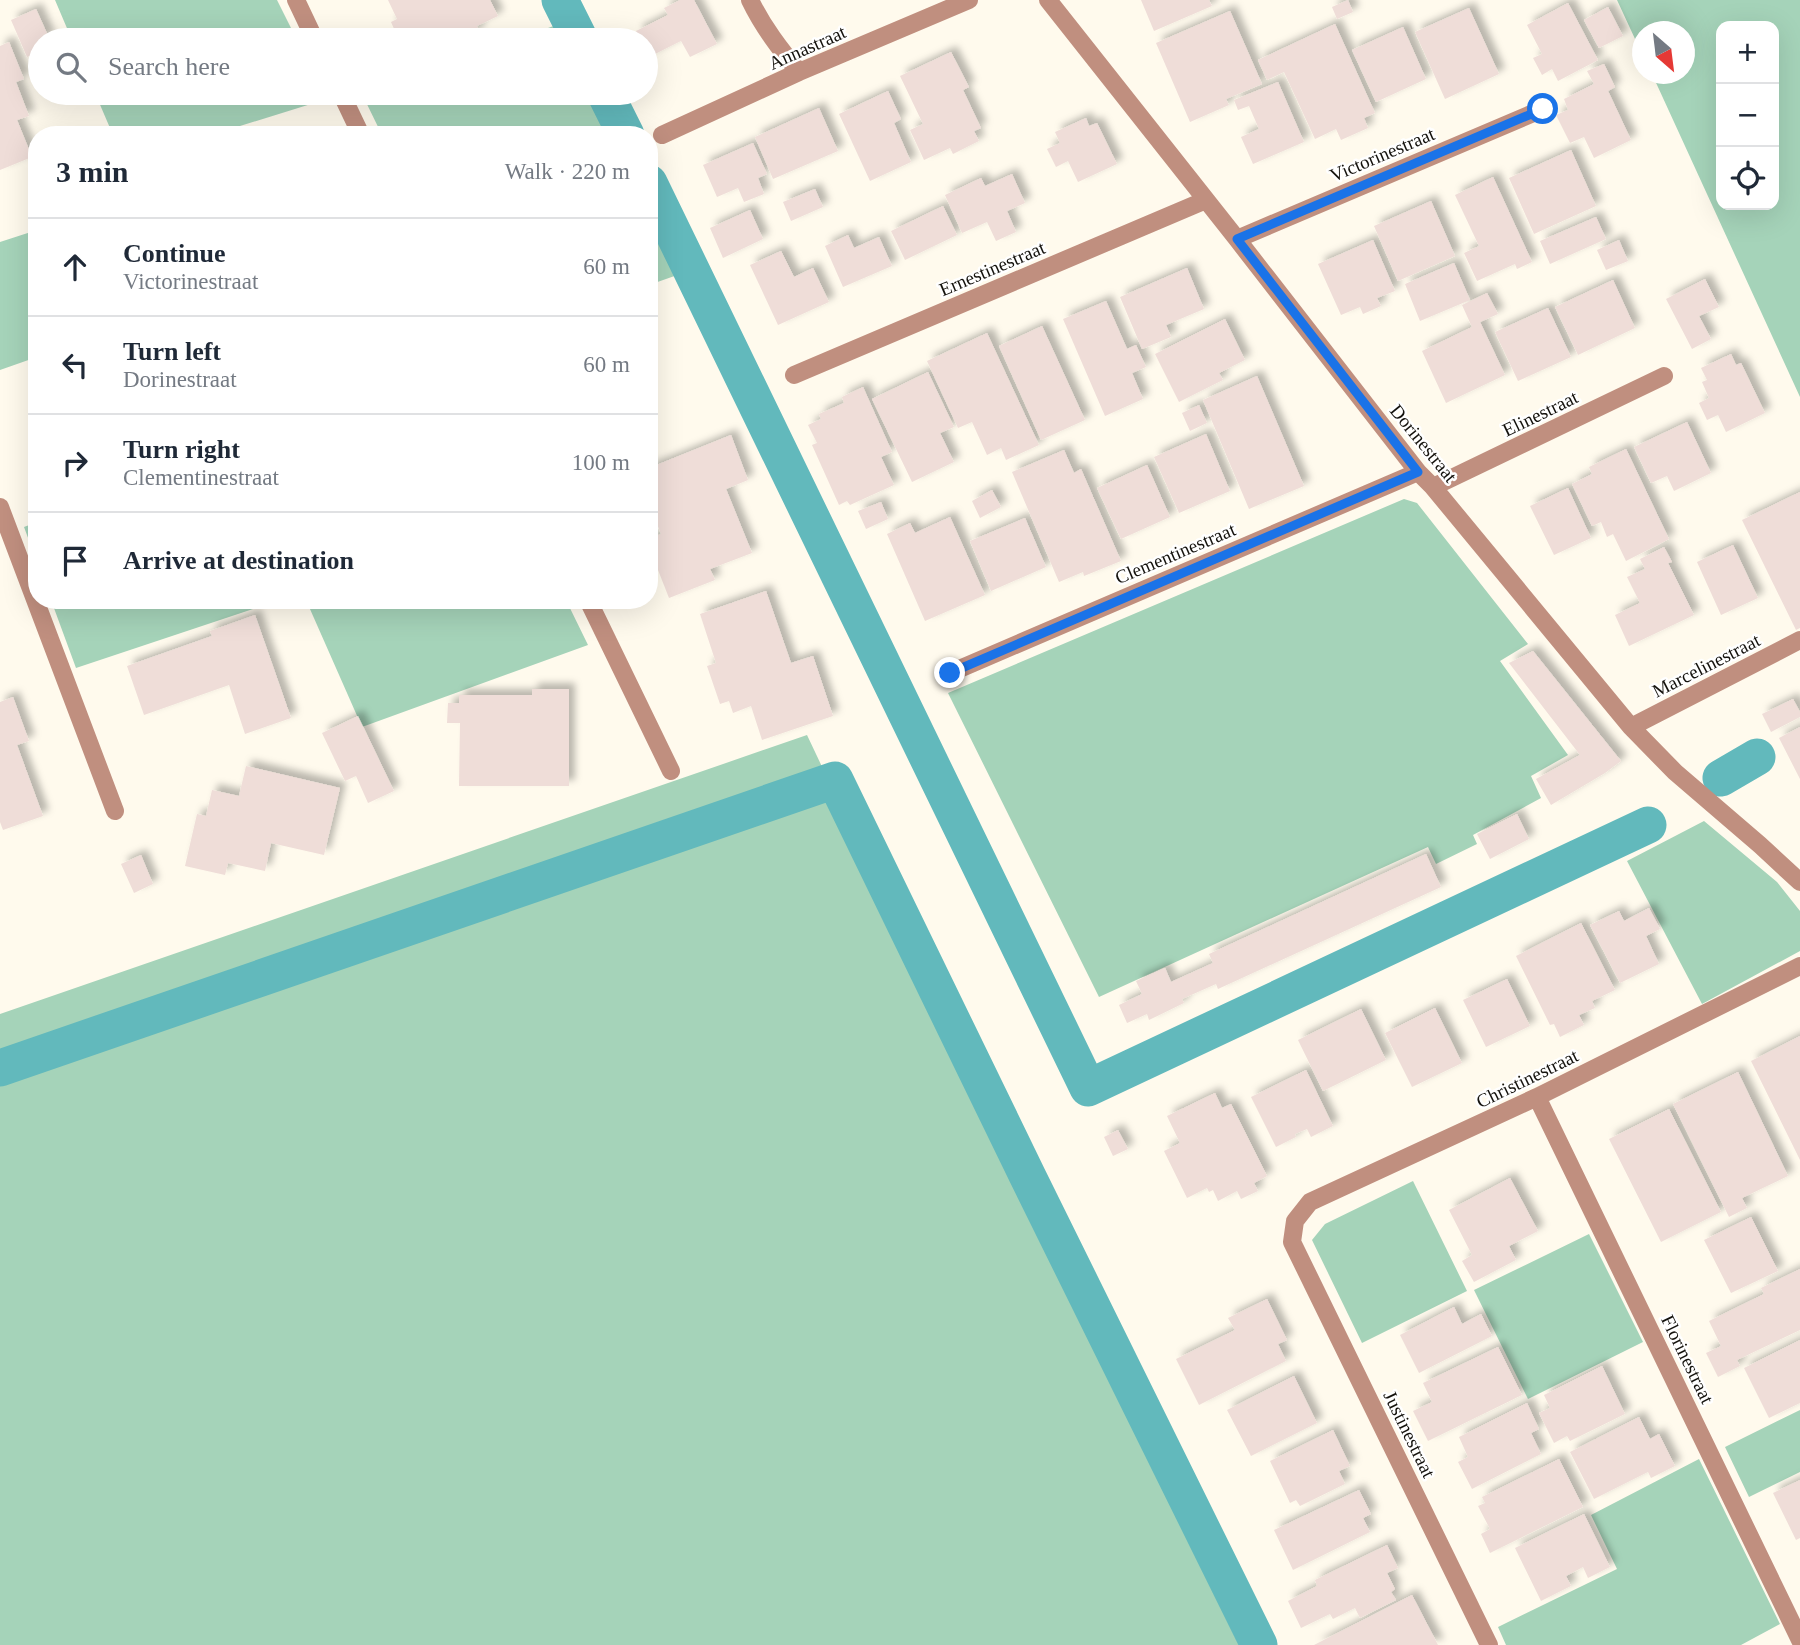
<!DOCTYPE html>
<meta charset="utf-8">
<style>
body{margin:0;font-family:"Times New Roman",serif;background:#f6f6f7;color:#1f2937}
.controls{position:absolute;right:21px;top:21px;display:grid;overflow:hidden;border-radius:14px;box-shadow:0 7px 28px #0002}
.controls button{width:63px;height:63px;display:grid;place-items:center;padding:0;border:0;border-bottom:2px solid #e0e1e3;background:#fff;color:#1f2937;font:35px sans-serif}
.compass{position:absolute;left:1632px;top:21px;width:63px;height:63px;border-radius:50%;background:#fff;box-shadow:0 7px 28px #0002;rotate:152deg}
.stop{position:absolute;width:21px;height:21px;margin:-16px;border:5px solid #1a73e8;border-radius:50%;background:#fff}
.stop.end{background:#1a73e8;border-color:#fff;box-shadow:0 2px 7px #0008}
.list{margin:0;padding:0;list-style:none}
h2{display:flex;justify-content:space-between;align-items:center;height:91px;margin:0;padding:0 28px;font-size:30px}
h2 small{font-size:23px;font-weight:400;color:#747a83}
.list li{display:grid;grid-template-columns:46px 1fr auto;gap:21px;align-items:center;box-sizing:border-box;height:98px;padding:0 28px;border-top:2px solid #e0e1e3}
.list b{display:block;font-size:26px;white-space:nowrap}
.list p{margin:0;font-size:23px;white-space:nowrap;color:#747a83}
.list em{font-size:23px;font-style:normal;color:#747a83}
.icon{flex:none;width:38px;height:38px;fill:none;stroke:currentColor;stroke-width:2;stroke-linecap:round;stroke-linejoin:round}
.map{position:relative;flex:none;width:1800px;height:1645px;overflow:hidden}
.search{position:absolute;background:#fff;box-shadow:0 7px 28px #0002;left:28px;top:28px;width:630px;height:77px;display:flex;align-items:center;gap:18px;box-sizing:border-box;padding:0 24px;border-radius:38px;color:#747a83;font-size:26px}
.panel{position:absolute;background:#fff;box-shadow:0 7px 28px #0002;left:28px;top:126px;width:630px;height:483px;border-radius:28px}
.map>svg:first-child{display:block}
</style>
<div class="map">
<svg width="1800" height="1645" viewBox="0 0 1800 1645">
<defs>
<filter id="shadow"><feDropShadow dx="6" dy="-6" stdDeviation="3.5" flood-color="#0004"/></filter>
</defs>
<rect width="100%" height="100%" fill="#fffaed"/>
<!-- green -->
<path fill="#a5d3b9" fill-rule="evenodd" d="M55,0H277L297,40H72Z
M1617,0H1800V397L1652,74H1685V32H1643L1642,54ZM1721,26H1774V205H1721Z
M565,22L573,40H514Z
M95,93H324L327,99L211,135H113Z
M365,93H598L618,135H382L362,94Z
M649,201L683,273L649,285Z
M37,230V357L0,370V242Z
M1404,499L1417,503L1528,644L1500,661L1568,755L1531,776L1541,798L1473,835L1477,844L1436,864L1428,847L1099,997L948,693Z
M37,522V562L24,527Z
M51,600H280L76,668Z
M306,600H566L588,645L362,727Z
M807,735L1009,1162L1067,1294L1239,1645H0V1014Z
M1704,821L1777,882L1800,911V951L1702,1004L1627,861Z
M1413,1181L1467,1291L1362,1343L1312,1240L1325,1224Z
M1589,1234L1643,1342L1528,1399L1474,1290Z
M1800,1410V1472L1749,1497L1725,1447Z
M1699,1459L1780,1624L1741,1645H1506L1498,1627L1617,1569L1591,1515Z"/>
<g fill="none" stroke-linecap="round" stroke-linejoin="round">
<!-- canal -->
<path stroke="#62b9bc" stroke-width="37" d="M560,0L580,40
M605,93L626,135
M649,183L1088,1088L1648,825
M1721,778L1757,757
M0,1068L835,780L1028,1177L1259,1645"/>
</g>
<!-- building -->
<path fill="#efddd8" filter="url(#shadow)" d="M388,0H490L498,16L477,26L479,31L460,40H399L391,22L397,19Z
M680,0H694L717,44L690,57L681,41L649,57L646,51V40H641L636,31L668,15L664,8Z
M1141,0H1209L1212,6L1154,31Z
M1348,0L1353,12L1337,19L1332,7Z
M1568,3L1598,60L1558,81L1552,69L1542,75L1533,58L1542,54L1527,25Z
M1608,7L1623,36L1599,48L1584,20Z
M1469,8L1499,74L1445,99L1415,32Z
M36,9L50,40H40V52L27,57L11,20Z
M1230,11L1262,84L1226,99L1229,105L1190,122L1156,43Z
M1335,24L1375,113L1364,118L1368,128L1341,140L1336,129L1315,139L1284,72L1267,80L1258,60Z
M1403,27L1426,79L1376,102L1352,50Z
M9,42L24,79L16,82L29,116L17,120L32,157L0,170V46Z
M951,52L969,87L963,90L981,128L974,131L979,141L953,154L950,148L924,160L910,130L923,124L900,76Z
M1604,64L1615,87L1608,91L1631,140L1594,158L1584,137L1570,143L1556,115L1568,110L1564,99L1594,84L1587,71Z
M1278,82L1304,142L1253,164L1241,137L1259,129L1249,106L1238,110L1234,100Z
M888,91L901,119L894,123L911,162L870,181L839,114Z
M819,108L838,151L773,179L755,137Z
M1086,118L1089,126L1097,123L1117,164L1078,182L1068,161L1056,167L1047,149L1060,143L1055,132Z
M753,143L767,174L758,178L764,194L744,202L738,188L717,197L703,165Z
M1571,150L1596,206L1534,234L1509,178Z
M1012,174L1025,203L1007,211L1016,232L996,241L987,222L962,233L945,195L981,178L985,186Z
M1493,177L1532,262L1517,269L1515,264L1477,281L1464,253L1479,246L1455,195Z
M815,189L823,207L791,221L783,202Z
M1431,201L1455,256L1398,281L1374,226Z
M943,206L957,235L905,260L891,231Z
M750,210L763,239L723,258L710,228Z
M1596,217L1606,239L1550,264L1540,241Z
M848,235L854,248L879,237L892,266L843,287L825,246Z
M1373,240L1395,291L1377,298L1381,306L1363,314L1360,307L1341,315L1318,264Z
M1619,240L1628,261L1606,270L1597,250Z
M781,251L794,277L813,268L829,302L778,325L750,265Z
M1454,263L1470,300L1420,321L1405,284Z
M1187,268L1204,309L1166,325L1171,337L1142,349L1120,297Z
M1705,279L1719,307L1699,316L1711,339L1692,349L1666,299Z
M1613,280L1635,328L1578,355L1555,307Z
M1487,293L1498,314L1480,322L1505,375L1446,403L1422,351L1472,327L1462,305Z
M1106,301L1127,349L1136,345L1146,367L1132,373L1143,399L1105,416L1063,319Z
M1548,308L1571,357L1518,381L1495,332Z
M1225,319L1245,360L1219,373L1223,380L1179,402L1155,354Z
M1042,326L1085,420L1041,440L999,346Z
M987,333L1039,445L1006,460L1001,448L987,455L972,422L958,428L927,361Z
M1731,354L1736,365L1741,363L1765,413L1726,432L1718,415L1707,420L1699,403L1709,398L1702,382L1707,380L1701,368Z
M928,372L954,427L940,433L954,462L912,482L872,399Z
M1257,376L1304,486L1249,509L1203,400Z
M863,387L892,452L881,457L894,485L850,505L847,501L839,505L812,445L817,443L808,425L821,419L819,414L844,403L842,397Z
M1199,405L1207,423L1190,431L1182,413Z
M1687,422L1711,473L1674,491L1667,476L1651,483L1634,447Z
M1206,434L1230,491L1179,513L1154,457Z
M731,435L748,480L726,489L752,553L710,569L715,580L669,598L649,547V539L661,534L652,511L649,512V468Z
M1626,449L1669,539L1626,561L1613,534L1607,537L1601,522L1592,526L1572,484L1592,474L1589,467Z
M1064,450L1074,473L1081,469L1121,561L1084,576L1083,572L1059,582L1012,472Z
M1147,465L1170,517L1121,539L1097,488Z
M1568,488L1591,538L1554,555L1530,506Z
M992,490L1001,507L980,518L972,501Z
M1800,492V628L1796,630L1742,520Z
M881,502L888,519L866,529L858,511Z
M950,517L985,595L925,621L887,534L910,523L915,533Z
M1025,518L1046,567L991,591L970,541Z
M1733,545L1758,598L1721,615L1697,562Z
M1664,547L1672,562L1668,563L1694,615L1629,646L1615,615L1640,603L1627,577L1645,569L1640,559Z
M766,591L791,663L813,656L833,716L762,740L751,706L733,713L729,701L720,704L707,666L716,663L700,614Z
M255,615L291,718L245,734L229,685L144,715L127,666L212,636L210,631Z
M1533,651L1621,761L1605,773L1551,805L1536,779L1580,755L1509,663Z
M532,689H569V786H459L460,723H447L448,703H459V695H532Z
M13,697L29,741L17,745L43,816L3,830L0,822V702Z
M1793,699L1800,712V717L1771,732L1762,714Z
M358,716L394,791L368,803L356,776L345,781L322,733Z
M1800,727V779L1779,738Z
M246,766L340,788L324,855L271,843L265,871L228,863L225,875L185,866L197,814L206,816L212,790L239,796Z
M1517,814L1529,839L1490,859L1477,834Z
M1426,854L1441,887L1218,989L1216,984L1182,999L1184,1003L1149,1020L1147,1014L1127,1023L1119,1005L1142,994L1136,981L1165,968L1171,982L1213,963L1209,954Z
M141,855L153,884L134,893L121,864Z
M1649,908L1660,929L1646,936L1659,964L1620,983L1590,925L1619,911L1624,921Z
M1581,923L1615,990L1592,1001L1595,1008L1579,1015L1584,1025L1560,1037L1554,1024L1550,1025L1516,956Z
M1507,979L1530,1026L1486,1047L1463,1000Z
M1435,1008L1462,1063L1412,1087L1385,1033Z
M1361,1009L1386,1060L1323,1091L1298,1040Z
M1800,1036V1160L1751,1061Z
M1306,1070L1333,1126L1311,1137L1307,1129L1295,1134L1296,1137L1276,1147L1251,1097Z
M1738,1072L1788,1176L1742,1198L1747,1208L1729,1217L1673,1104Z
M1215,1093L1222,1108L1231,1104L1267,1176L1254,1183L1258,1191L1241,1199L1237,1191L1218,1201L1213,1190L1209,1192L1207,1188L1187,1198L1164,1151L1180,1143L1167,1116Z
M1669,1109L1721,1212L1661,1242L1609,1139Z
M1118,1130L1128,1149L1113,1156L1104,1137Z
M1510,1178L1538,1231L1509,1246L1516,1260L1474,1282L1462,1261L1472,1255L1449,1210Z
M1751,1217L1778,1271L1731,1293L1704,1240Z
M1800,1269V1330L1737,1360L1740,1366L1718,1377L1706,1353L1721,1346L1709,1321L1764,1294L1761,1288Z
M1267,1299L1287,1340L1278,1344L1286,1361L1199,1405L1176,1359L1235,1330L1228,1318Z
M1454,1307L1462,1324L1481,1314L1492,1336L1419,1373L1400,1335Z
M1800,1340V1403L1769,1418L1744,1368Z
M1498,1347L1522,1395L1428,1441L1413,1411L1432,1402L1423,1383Z
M1602,1366L1625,1414L1570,1441L1567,1436L1554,1443L1539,1413L1550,1408L1544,1395Z
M1294,1376L1317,1423L1251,1456L1227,1410Z
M1527,1403L1539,1429L1531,1433L1541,1454L1472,1489L1458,1462L1468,1457L1459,1437Z
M1639,1417L1650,1439L1659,1434L1675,1466L1651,1478L1648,1472L1594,1499L1570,1452Z
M1333,1430L1350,1466L1339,1471L1345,1484L1300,1506L1296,1500L1290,1503L1270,1461Z
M1559,1459L1583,1507L1490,1553L1481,1534L1490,1529L1478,1506L1485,1503L1482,1497Z
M1800,1480V1538L1796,1540L1773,1493Z
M1359,1490L1371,1514L1363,1518L1370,1532L1293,1570L1274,1530Z
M1584,1514L1610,1567L1588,1578L1583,1567L1566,1576L1571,1586L1541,1601L1515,1548Z
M1387,1545L1398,1568L1387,1573L1395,1589L1391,1592L1396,1600L1360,1618L1355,1608L1333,1619L1330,1614L1301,1628L1288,1601L1317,1586L1315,1580Z
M1412,1595L1438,1645H1314Z"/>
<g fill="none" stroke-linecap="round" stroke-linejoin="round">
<!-- minor -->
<path stroke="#c08f7f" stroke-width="18" d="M296,0L315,40
M750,0C763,27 780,49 799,72
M1048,0L1237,239L1418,472L1433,487L1631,727L1675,772L1760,845L1800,882
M341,93L361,135
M662,135L799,72L969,0
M1237,239L1543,109
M794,375L1206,200
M1433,487L1664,376
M0,507L115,811
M588,600L671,771
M950,673L1418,472
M1631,727L1800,640
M1537,1097L1800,1640
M1489,1645L1292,1242L1295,1221L1310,1202L1537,1097L1800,966"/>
</g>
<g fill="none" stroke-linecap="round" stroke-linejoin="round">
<!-- route -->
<path stroke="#1a73e8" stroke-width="9" d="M950,673L1418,472L1237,239L1543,109"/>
</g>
<g text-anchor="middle" stroke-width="5" stroke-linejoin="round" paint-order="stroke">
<!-- street labels -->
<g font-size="19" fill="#14120d" stroke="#fff">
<text transform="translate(807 47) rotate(-24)" y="7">Annastraat</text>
<text transform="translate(1382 154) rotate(-23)" y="7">Victorinestraat</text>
<text transform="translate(992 268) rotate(-23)" y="7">Ernestinestraat</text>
<text transform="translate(1540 413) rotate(-26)" y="7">Elinestraat</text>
<text transform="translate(1424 443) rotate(51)" y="7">Dorinestraat</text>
<text transform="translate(1175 553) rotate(-23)" y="7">Clementinestraat</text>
<text transform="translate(1706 665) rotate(-27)" y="7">Marcelinestraat</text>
<text transform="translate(1527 1078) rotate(-26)" y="7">Christinestraat</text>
<text transform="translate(1688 1359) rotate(64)" y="7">Florinestraat</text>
<text transform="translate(1410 1434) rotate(64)" y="7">Justinestraat</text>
</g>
</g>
</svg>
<div class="controls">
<button>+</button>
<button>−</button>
<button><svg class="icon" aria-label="locate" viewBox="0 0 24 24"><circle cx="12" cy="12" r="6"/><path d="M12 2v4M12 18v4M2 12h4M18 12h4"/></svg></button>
</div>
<svg class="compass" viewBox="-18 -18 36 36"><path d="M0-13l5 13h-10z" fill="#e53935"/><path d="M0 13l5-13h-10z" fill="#747a83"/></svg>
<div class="stop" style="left:1543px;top:109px"></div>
<div class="stop end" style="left:950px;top:673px"></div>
<div class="search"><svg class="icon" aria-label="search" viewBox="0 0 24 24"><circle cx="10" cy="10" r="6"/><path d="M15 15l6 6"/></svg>Search here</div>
<section class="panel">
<h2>3 min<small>Walk · 220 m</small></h2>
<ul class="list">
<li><svg class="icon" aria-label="ahead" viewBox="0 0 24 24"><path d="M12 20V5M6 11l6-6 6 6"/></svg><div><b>Continue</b><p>Victorinestraat</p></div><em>60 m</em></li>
<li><svg class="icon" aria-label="left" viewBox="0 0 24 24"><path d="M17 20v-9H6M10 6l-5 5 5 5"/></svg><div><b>Turn left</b><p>Dorinestraat</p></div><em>60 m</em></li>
<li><svg class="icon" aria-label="right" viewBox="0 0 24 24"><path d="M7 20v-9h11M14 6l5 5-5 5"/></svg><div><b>Turn right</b><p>Clementinestraat</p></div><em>100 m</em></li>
<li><svg class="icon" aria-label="arrive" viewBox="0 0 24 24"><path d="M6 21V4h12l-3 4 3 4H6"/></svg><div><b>Arrive at destination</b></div></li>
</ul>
</section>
</div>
